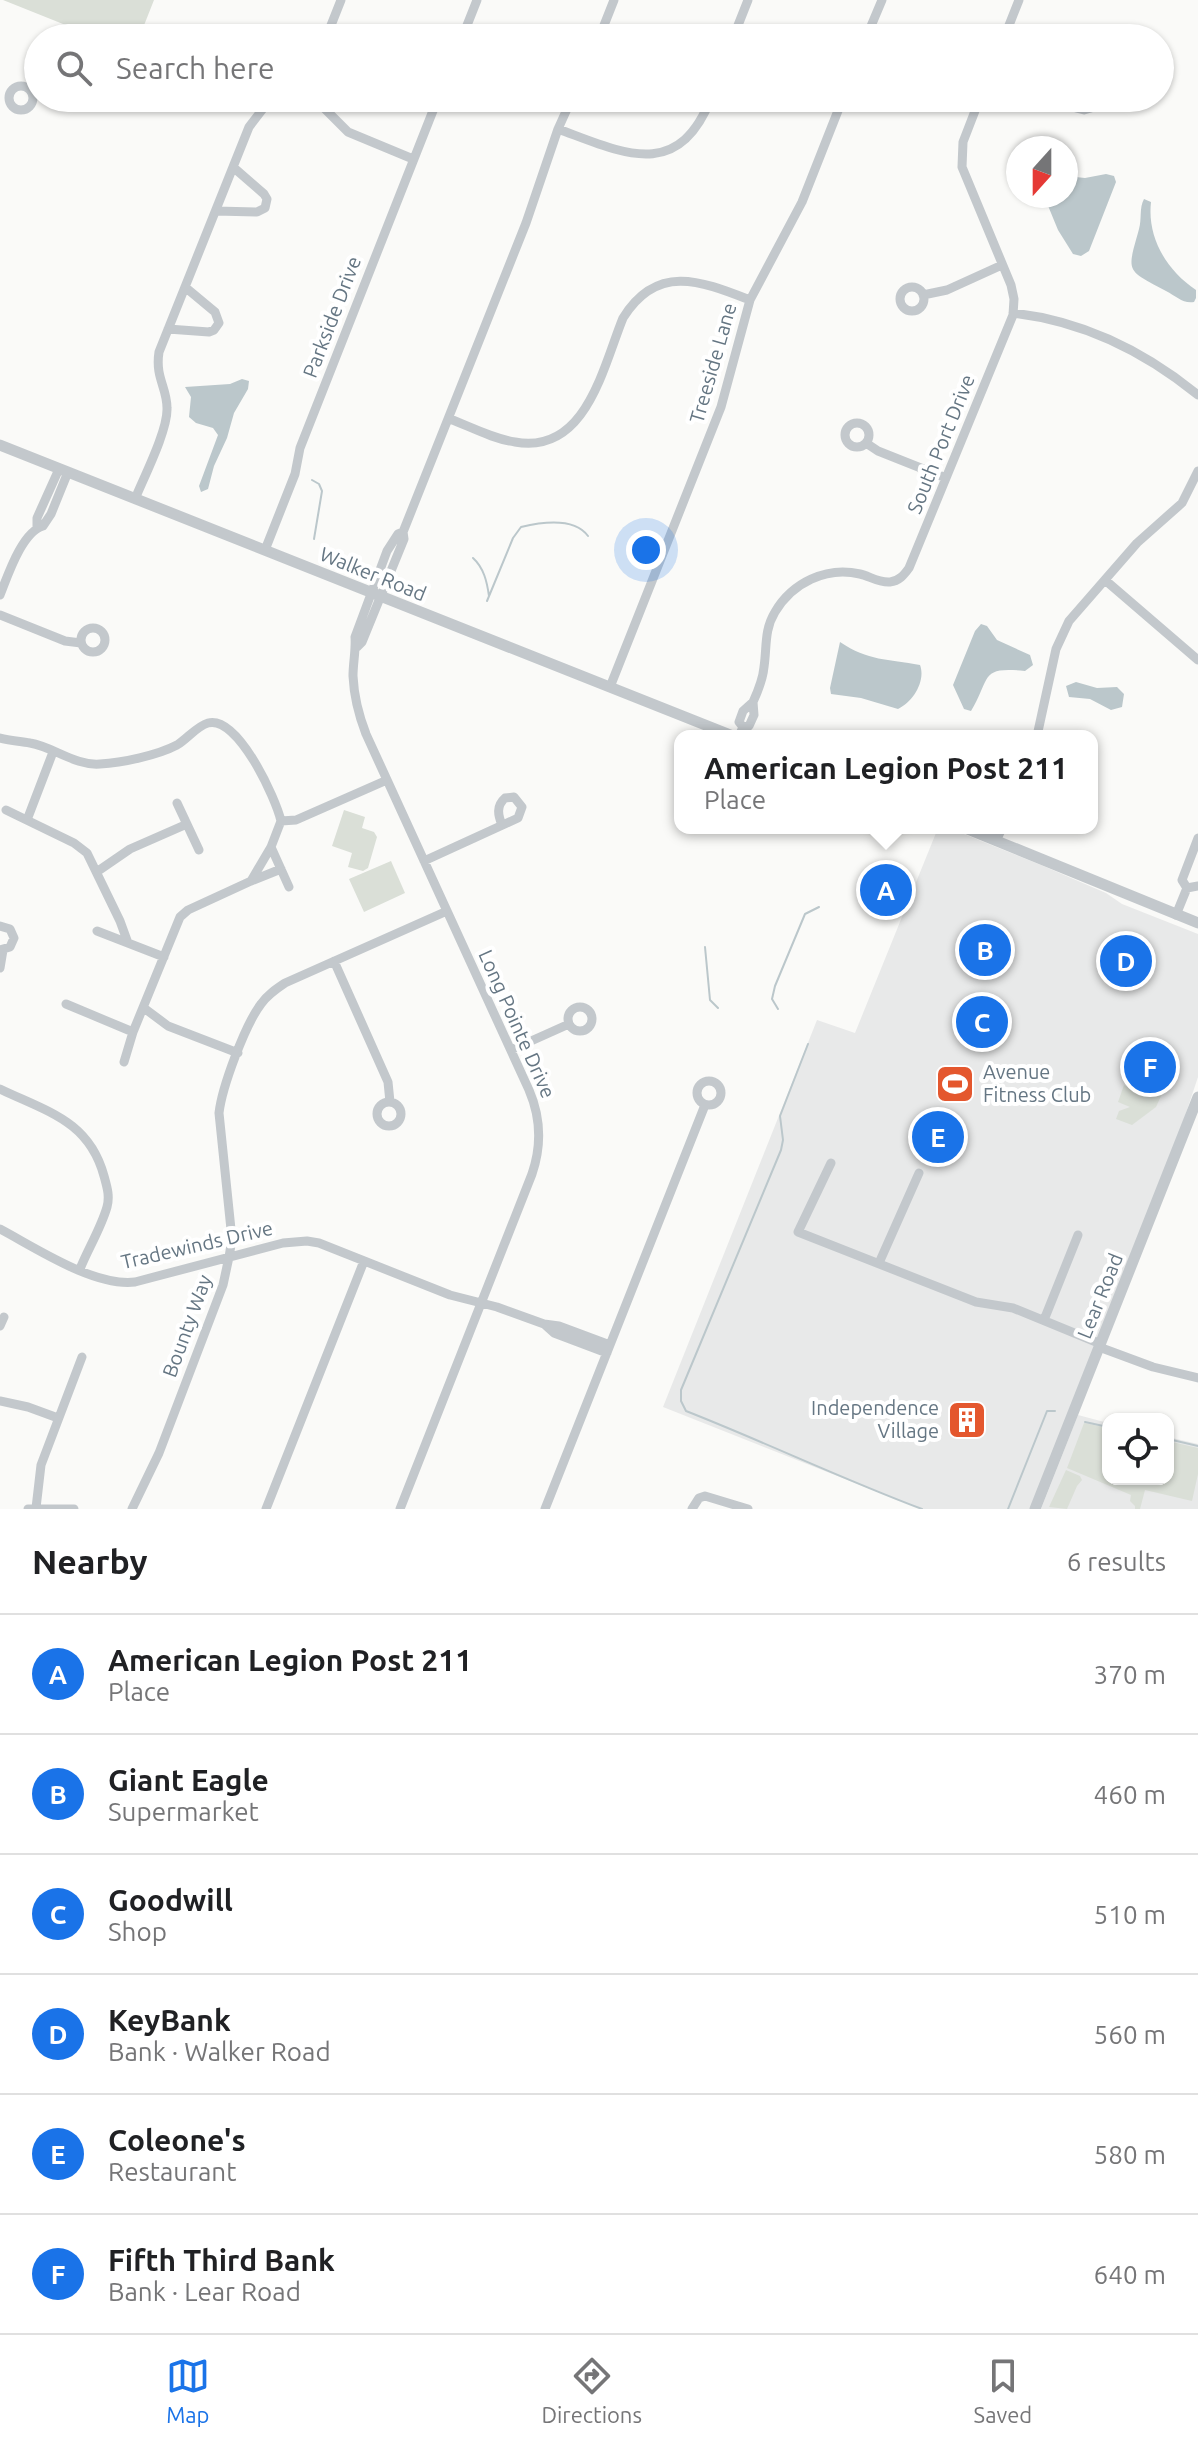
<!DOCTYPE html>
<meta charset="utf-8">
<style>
body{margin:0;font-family:Ubuntu,sans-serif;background:#f2f2f2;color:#202124}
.controls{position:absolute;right:24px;bottom:24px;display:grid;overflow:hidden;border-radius:16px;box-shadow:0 2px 6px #0004}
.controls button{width:72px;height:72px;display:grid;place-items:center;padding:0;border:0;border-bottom:2px solid #e0e0e0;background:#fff;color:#202124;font:40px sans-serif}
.compass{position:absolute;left:1006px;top:136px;width:72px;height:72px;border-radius:50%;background:#fff;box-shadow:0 2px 6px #0004;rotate:201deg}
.you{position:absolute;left:646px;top:550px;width:28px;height:28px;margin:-20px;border:6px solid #fff;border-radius:50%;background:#1a73e8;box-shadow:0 0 0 12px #1a73e833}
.badge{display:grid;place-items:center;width:52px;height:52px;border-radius:50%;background:#1a73e8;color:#fff;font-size:26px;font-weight:700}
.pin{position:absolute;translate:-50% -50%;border:4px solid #fff;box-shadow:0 2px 8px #0006}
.popup{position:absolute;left:674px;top:730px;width:424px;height:104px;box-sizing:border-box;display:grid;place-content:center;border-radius:16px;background:#fff;filter:drop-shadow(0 2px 6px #0005);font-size:26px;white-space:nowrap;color:#757577}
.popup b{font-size:30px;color:#202124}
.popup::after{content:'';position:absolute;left:50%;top:100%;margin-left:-16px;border:16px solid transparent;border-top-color:#fff}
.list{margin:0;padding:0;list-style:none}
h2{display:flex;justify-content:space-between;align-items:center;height:104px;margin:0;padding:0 32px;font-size:34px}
h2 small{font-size:26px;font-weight:400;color:#757577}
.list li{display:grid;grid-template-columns:52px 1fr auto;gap:24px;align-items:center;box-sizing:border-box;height:120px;padding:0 32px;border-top:2px solid #e0e0e0}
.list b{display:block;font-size:30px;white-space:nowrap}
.list p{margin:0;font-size:26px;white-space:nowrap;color:#757577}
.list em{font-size:26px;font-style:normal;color:#757577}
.icon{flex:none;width:44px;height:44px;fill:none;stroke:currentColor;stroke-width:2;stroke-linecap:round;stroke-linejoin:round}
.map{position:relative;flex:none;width:1198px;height:1509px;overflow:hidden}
.search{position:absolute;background:#fff;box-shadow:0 2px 6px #0004;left:24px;right:24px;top:24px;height:88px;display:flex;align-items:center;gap:20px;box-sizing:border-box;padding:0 28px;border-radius:44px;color:#757577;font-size:30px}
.sheet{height:824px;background:#fff}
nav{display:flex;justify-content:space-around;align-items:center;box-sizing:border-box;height:112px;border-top:2px solid #e0e0e0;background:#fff;font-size:22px;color:#757577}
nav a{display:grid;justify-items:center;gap:4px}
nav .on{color:#1a73e8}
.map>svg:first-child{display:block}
</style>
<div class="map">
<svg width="1198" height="1509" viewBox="0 0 1198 1509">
<rect width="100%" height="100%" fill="#fafaf8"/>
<!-- built -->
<path fill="#e8e9e9" d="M938,828H949L1041,865L1106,893L1122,904L1198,934V1077L1176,1143L1030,1509H921L663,1407L817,1020L855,1033Z
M1078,1415L1108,1423V1479H1168V1437L1198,1444V1509H1041Z"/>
<!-- green -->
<path fill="#dadfd7" d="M3,0H154L139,38H98Z
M344,810L365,817L362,828L374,832L377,837L368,868L363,871L348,867L352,853L332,846Z
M391,861L405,893L364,912L349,879Z
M1138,1084L1162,1094L1156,1107L1132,1125L1116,1119L1119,1111L1130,1107L1118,1102L1124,1085L1135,1092Z
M1084,1423L1108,1428V1479H1168V1441L1198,1448V1474L1192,1501L1145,1490L1140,1509H1135V1506L1130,1501L1131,1495L1067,1468Z
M1066,1470L1080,1476L1082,1480L1077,1486L1067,1509L1049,1507Z"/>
<!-- water -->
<path fill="#bbc7cb" d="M1106,174L1114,176L1116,182L1089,251L1081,256L1073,254L1058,230L1044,196H1066V176L1085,178Z
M1144,199L1151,202C1147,237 1166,270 1196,290V298L1194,302C1183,304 1176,296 1166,291C1125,269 1127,273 1139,229C1142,219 1139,208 1144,199Z
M242,379L249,381L248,389L234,413L227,438L214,466L208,489L201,492L199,486L218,435L213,428L196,423L189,417L191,397L185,387L230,384Z
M981,624L987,626L997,640L1030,655L1033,665L1025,671C979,666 991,678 971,711L964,709L953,685L975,631Z
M840,642C868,661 888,659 920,665C926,681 913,702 898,709L861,698L831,694L830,688Z
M1076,682L1097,688L1117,687L1124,694L1122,707L1111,710L1090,699L1069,697L1066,686Z"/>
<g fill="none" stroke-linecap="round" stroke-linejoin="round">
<!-- stream -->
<path stroke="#bbc7cb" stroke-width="2" d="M312,480L319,484L322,491L314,539
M473,558C484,568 487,582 489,596
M487,601L513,538L521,527C542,522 574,517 588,536
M705,947L710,1000L718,1008
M778,1009L772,999L775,986L805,914L819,907
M808,1044L780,1116L783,1140L781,1150L681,1390V1401L686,1411C765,1442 842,1479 922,1509
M1085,1422L1108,1427
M1168,1439L1198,1446
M1008,1509L1047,1411H1055"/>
<!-- minor -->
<path stroke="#c3c8cc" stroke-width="9" d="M326,38L341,0
M462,38L477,0
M599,38L614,0
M733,38L748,0
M866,38L882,0
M1004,38L1019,0
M9 98a12 12 0 1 1 24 0a12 12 0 1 1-24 0Z
M314,98L348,132L413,159
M1072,98L1076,108L1084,110L1091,108L1096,98
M558,129C621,152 678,183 711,98
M216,211L257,212L265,208L267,199L264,194L233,167
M900 299a12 12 0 1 1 24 0a12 12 0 1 1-24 0Z
M923,295L947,290L1002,265
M1013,313C1084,321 1144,351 1198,395
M168,329L209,332L214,330L219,323L215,312L185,287
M450,419C471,427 493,439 515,442C586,455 603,367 623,318C657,263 701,281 750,300
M845 435a12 12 0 1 1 24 0a12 12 0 1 1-24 0Z
M866,443L878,451L946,478
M135,499C144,477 168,430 167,408C167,387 155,378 159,352L249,127L265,106L281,98
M37,528V518L59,469
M265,550L295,474L300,448L438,98
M1105,580L1198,660
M0,595C8,575 22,532 43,526L51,514L68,472
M0,615L65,641L81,643
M81 640a12 12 0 1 1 24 0a12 12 0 1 1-24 0Z
M357,647L362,642L404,539L403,532L526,223L558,129L572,98
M610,687L721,407L750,300L802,202L843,98
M753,702C758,691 763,679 764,667C767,647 764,630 775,612C792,583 826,566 860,574C869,576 879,583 890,582C899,581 904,575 909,568L1013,315L1014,299L1011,285L962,167L963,142L980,98
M739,736L743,727L739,722L743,711L753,702L754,715L749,726L743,727
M1037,736L1056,649L1069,621L1137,543L1182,503L1198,471
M0,738C10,741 20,741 30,743C54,747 75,766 100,764C122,763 158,755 177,745C187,739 197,726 208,723C238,715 276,799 281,821L296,820L387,780
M177,803L199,850
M6,810L74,843L87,853L120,921L128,943
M27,820L53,752
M1198,838L1182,880L1187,888L1198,886
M996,841L1002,828
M271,847L289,887
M424,861L518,818L522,807L514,797L505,798C496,806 498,815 502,825
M98,871L130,849L187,824
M251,881L281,869
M1176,915L1187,888
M0,926L10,929L14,938L10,947L0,950
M97,931L164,957
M334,961L388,1082L390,1102
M0,968L3,950
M66,1004L133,1032
M568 1019a12 12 0 1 1 24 0a12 12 0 1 1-24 0Z
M144,1008L168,1026L238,1053
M511,1050L569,1024
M124,1062L133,1032L180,917L188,910L251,881L271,847L281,821
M697 1093a12 12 0 1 1 24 0a12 12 0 1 1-24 0Z
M0,1089C48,1112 89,1121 104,1176C107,1187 110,1196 107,1207C101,1228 88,1249 80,1269
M377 1114a12 12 0 1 1 24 0a12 12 0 1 1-24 0Z
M831,1163L798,1232L976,1302L1013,1308L1101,1344
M0,1229C36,1248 94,1287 135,1282L283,1243L307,1241L319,1243L450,1295L497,1307L544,1324L559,1326L610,1345
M879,1263L919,1173
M1044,1320L1078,1235
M544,1324L554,1333L607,1353
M0,1326L4,1317
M1099,1347L1153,1367L1198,1378
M0,1401L28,1407L58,1418
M36,1508L41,1465L82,1357
M28,1509H74
M132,1509L159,1453L223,1285L229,1257L232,1239L219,1113C222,1087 245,1025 261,1004C267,995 276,989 285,983L447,911
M266,1509L364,1261
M400,1509L532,1174C542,1145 541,1118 529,1090L366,734C359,716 354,697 353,676C353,663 356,650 355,637L387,551L398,534L403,532
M545,1509L705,1105
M692,1509L699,1498L705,1496L748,1509"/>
<!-- tertiary -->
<path stroke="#c3c8cc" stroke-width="11" d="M0,445L733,736
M965,828L1198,923
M1035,1509L1198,1097"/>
</g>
<!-- icons -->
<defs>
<symbol id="stadium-square" viewBox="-11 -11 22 22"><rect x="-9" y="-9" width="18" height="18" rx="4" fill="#e4572e" stroke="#fff"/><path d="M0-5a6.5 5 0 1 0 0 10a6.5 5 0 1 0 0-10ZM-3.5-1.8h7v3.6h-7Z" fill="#fff"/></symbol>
<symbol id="building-square" viewBox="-11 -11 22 22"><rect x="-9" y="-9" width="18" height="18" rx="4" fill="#e4572e" stroke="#fff"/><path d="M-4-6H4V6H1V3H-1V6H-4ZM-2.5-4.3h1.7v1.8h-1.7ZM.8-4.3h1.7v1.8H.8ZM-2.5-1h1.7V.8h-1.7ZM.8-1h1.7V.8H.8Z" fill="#fff"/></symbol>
</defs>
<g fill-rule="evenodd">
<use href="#stadium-square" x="933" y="1062" width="44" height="44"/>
<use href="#building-square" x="945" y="1398" width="44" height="44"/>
</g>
<g text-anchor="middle" stroke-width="8" stroke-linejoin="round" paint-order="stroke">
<!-- street labels -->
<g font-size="20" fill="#657683" stroke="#fff">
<text transform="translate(332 317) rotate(-69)" y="7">Parkside Drive</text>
<text transform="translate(713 363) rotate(-74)" y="7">Treeside Lane</text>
<text transform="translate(941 444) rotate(-68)" y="7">South Port Drive</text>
<text transform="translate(373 574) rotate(22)" y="7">Walker Road</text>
<text transform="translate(517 1024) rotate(66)" y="7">Long Pointe Drive</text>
<text transform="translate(197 1245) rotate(-13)" y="7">Tradewinds Drive</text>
<text transform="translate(1100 1296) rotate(-68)" y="7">Lear Road</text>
<text transform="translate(187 1326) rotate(-70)" y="7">Bounty Way</text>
</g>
<!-- poi labels -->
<g font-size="20" fill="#657683" stroke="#fff" text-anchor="start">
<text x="983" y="1079">Avenue<tspan x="983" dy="23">Fitness Club</tspan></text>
<text x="939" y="1415" text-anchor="end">Independence<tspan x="939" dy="23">Village</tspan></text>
</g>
</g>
</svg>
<div class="controls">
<button><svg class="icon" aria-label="locate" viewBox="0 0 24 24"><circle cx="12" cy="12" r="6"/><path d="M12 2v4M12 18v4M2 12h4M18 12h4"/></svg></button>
</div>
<svg class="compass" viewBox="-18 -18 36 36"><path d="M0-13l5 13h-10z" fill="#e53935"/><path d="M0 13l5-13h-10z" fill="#757577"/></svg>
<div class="you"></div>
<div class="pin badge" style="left:886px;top:890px">A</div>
<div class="popup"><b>American Legion Post 211</b>Place</div>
<div class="pin badge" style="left:985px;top:950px">B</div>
<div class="pin badge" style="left:982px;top:1022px">C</div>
<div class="pin badge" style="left:1126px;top:961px">D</div>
<div class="pin badge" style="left:938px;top:1137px">E</div>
<div class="pin badge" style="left:1150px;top:1067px">F</div>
<div class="search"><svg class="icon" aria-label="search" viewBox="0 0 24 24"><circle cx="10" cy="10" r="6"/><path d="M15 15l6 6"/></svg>Search here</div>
</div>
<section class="sheet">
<h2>Nearby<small>6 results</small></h2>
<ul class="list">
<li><span class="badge">A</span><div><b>American Legion Post 211</b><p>Place</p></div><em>370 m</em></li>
<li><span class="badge">B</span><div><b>Giant Eagle</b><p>Supermarket</p></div><em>460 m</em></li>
<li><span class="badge">C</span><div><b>Goodwill</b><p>Shop</p></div><em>510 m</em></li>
<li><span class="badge">D</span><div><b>KeyBank</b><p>Bank · Walker Road</p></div><em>560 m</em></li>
<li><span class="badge">E</span><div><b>Coleone's</b><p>Restaurant</p></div><em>580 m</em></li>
<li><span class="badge">F</span><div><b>Fifth Third Bank</b><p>Bank · Lear Road</p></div><em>640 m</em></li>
</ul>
</section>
<nav>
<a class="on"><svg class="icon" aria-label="map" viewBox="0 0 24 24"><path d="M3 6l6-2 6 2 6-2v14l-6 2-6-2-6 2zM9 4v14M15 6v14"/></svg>Map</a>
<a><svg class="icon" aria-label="directions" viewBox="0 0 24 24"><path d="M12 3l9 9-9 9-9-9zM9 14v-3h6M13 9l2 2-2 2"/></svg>Directions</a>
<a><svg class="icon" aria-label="saved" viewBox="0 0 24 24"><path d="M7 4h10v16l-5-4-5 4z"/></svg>Saved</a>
</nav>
